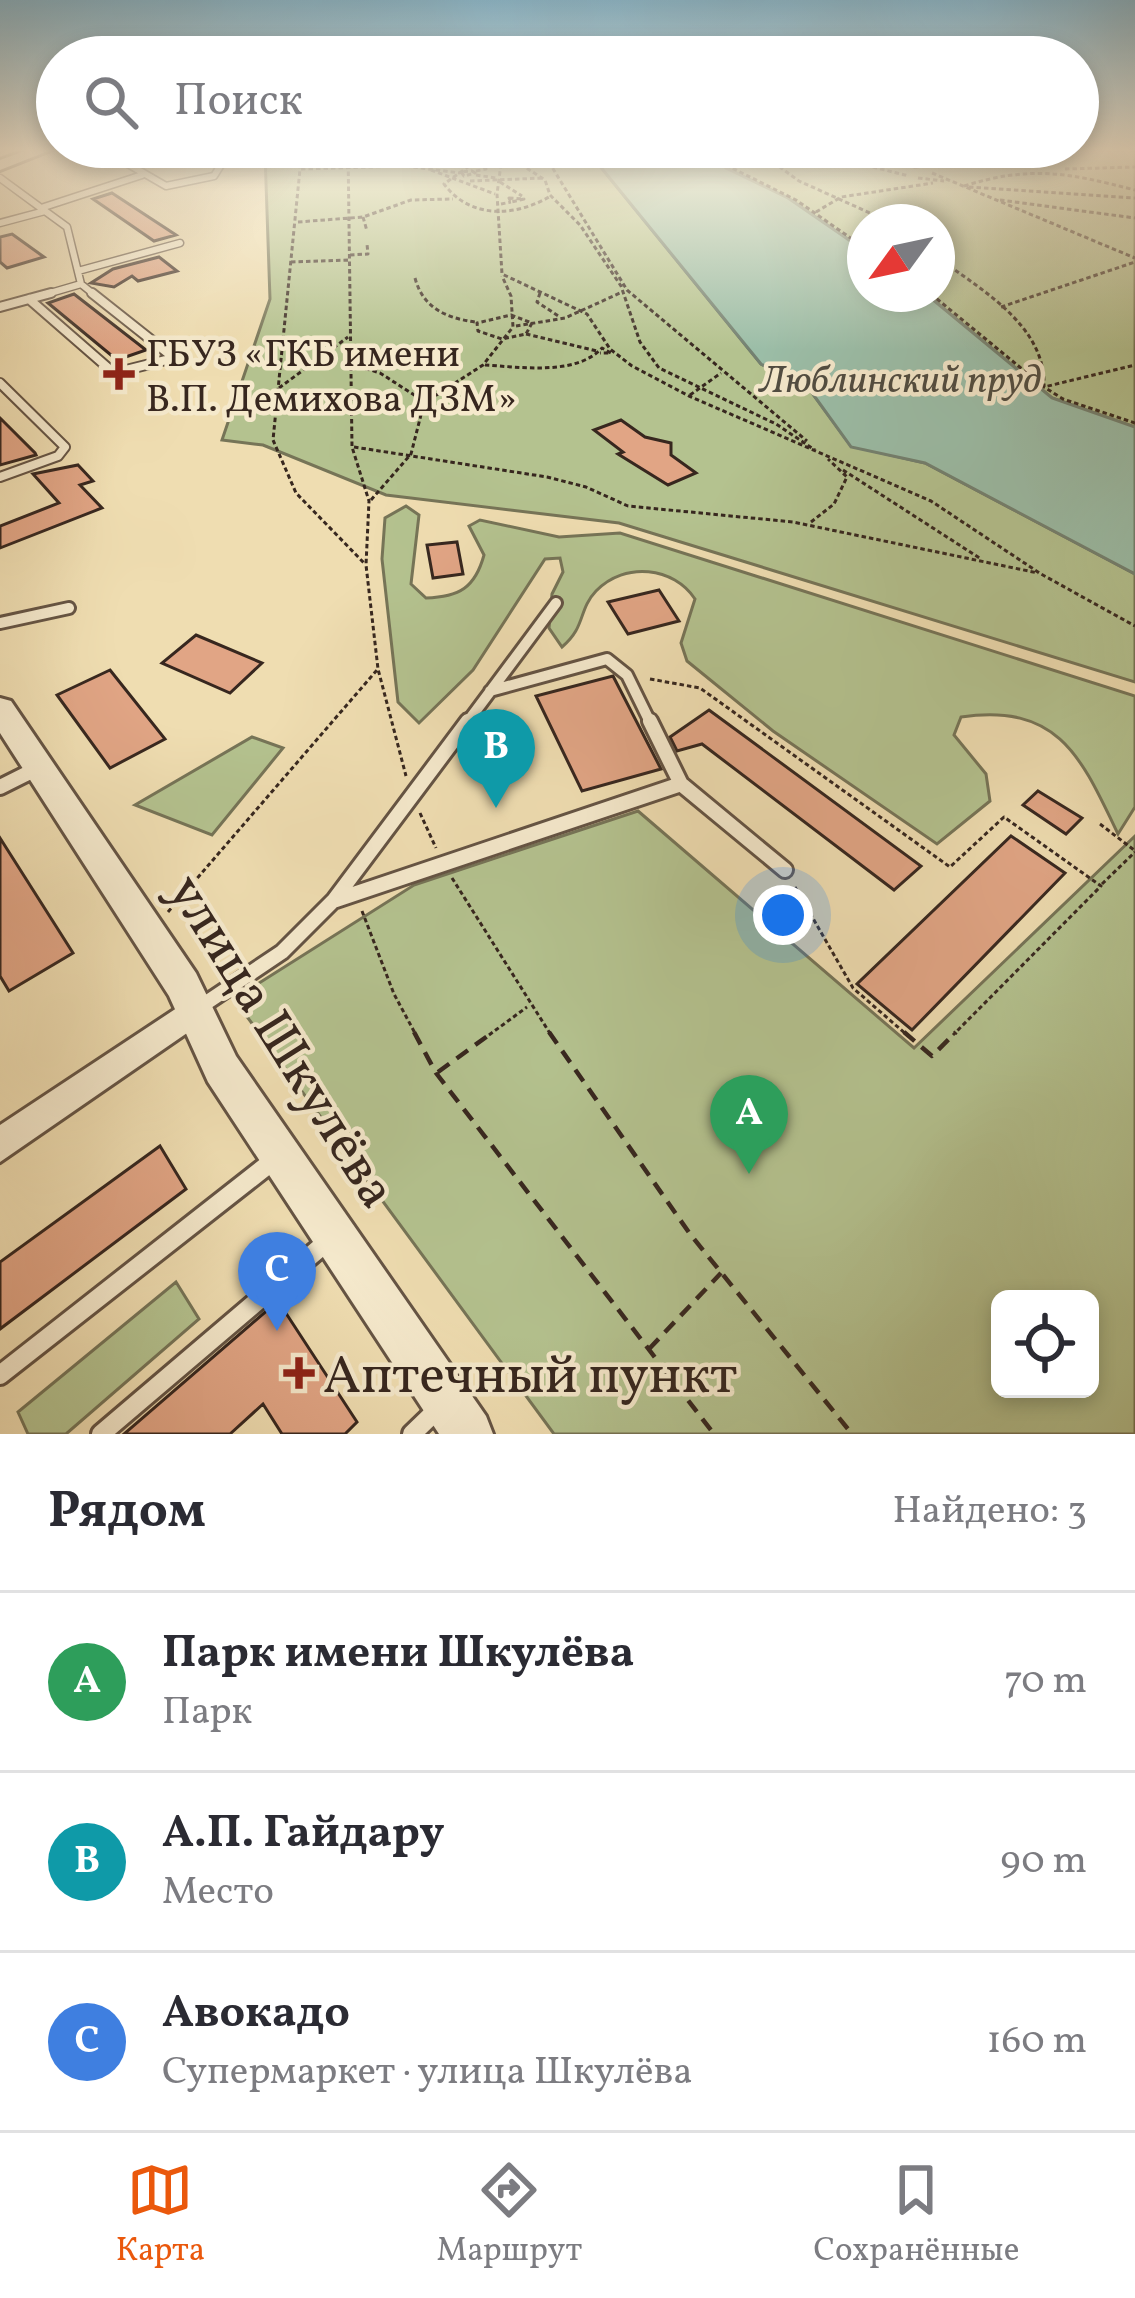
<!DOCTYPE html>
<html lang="ru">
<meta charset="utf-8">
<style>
body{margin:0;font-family:Vollkorn,serif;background:#f7f7f7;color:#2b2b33}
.controls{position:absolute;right:36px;bottom:36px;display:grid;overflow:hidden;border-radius:18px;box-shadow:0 6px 18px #0003}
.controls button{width:108px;height:108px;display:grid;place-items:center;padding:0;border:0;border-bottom:3px solid #e1e1e2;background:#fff;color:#2b2b33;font:60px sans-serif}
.compass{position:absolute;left:847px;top:204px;width:108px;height:108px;border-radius:50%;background:#fff;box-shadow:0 6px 18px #0003;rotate:237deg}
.you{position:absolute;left:783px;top:915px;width:42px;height:42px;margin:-30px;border:9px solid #fff;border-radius:50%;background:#1a73e8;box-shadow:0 0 0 18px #1a73e833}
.badge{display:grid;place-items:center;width:78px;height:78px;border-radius:50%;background:#ea580c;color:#fff;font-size:39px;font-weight:700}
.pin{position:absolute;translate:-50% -99px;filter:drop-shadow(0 3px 6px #0008)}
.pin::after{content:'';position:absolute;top:63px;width:42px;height:36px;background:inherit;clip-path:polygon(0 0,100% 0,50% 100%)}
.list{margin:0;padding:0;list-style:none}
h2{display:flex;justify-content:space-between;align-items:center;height:156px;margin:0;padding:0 48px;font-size:51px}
h2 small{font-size:39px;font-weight:400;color:#7c7c81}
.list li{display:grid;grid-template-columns:78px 1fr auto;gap:36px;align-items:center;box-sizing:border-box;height:180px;padding:0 48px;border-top:3px solid #e1e1e2}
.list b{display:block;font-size:45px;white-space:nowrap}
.list p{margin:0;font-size:39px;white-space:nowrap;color:#7c7c81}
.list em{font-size:39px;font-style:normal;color:#7c7c81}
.icon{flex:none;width:66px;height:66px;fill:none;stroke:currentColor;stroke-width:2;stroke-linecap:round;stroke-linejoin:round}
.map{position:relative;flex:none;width:1135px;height:1434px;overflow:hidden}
.search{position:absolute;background:#fff;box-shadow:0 6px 18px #0003;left:36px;right:36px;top:36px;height:132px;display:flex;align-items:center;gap:30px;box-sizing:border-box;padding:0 42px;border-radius:66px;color:#7c7c81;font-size:45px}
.sheet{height:696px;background:#fff}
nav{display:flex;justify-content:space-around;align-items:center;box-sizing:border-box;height:168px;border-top:3px solid #e1e1e2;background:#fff;font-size:33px;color:#7c7c81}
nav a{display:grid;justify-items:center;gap:6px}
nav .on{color:#ea580c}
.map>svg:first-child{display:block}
</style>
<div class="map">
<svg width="1135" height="1434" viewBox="0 0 1135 1434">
<rect width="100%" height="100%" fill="#efddb1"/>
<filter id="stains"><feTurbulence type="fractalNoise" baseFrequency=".00167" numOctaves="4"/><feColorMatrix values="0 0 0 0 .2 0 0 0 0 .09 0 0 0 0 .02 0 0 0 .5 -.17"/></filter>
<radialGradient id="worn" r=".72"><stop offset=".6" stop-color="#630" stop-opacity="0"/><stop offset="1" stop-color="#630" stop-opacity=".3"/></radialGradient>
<!-- green -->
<path fill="#b4c28f" stroke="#767457" stroke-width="3" fill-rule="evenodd" d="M284,149H586L761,364L810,390L851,446L925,463L1135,574V682L619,523L386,495L263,445L222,440L270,299L265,153Z
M706,149H879L916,167L1016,149L1135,151V427L1052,398L926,294H937V222H865V251L788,198L726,168Z
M406,506L419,515L411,584L426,598C459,597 475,588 484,555L469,526L480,520L559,537L620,533L1135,696V807L1118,834C1081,757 1059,703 961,717L954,735L986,774L990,801L937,844L773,731L687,661L681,643L695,599C674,567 625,561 596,591C578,610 586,627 562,647L549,628L552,594L563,572L560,558L545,559L473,670L419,723L398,702L382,559L385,518Z
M252,737L283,748L212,835L135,805Z
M638,811L914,1048L1135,836V1434H554L234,999L414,885ZM1000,1299H1090V1389H1000Z
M176,1282L199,1319L66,1434H28L18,1412Z"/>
<!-- water -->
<path fill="#9bbda7" stroke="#738171" stroke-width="3" d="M586,149H706L726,168L788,198L865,251V294H926L1052,398L1135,427V574L925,463L851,447L810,390L761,364Z"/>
<!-- building -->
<path fill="#e1a585" stroke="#37271f" stroke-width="3" d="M112,193L176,235L154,241L93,199Z
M12,234L44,257L7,268L0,262V237Z
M159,257L177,271L138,281L132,276L114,287L91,283L113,269Z
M74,294L146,350L117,360L48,303Z
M0,418L35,453L36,455L0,465Z
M621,420L645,437L671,443V455L696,473L668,485L618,454L623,452L594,430Z
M78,465L93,481L80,485L102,508L0,548V526L59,503L33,474Z
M457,542L463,574L433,578L427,545Z
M659,590L679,621L628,634L608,602Z
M196,635L262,663L230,693L162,663Z
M110,670L165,739L110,768L57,695Z
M613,676L661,769L582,791L536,696Z
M709,710L921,866L894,890L702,744L677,751L670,737Z
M1038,791L1082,818L1066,834L1023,805Z
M1011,836L1065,873L912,1030L857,984Z
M0,838L73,953L9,991L0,976Z
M160,1146L186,1189L0,1329V1262Z
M278,1301L357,1422L345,1434H282L263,1404L230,1434H124Z"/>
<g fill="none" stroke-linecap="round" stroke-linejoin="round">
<defs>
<path id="service-far4" d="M102,149L166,186L214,176L224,160L214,149
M187,149H207
M0,178L45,211L0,223
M41,208L142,175
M45,211L67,227L81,284L96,296
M78,271L180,243
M40,296L81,284"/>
<path id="service-far3" d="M29,299L114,373L174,358L92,293
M0,307L51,293
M0,383L65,447L58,456L0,477"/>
<path id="service-far2" d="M0,623L69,608
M490,691L607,659L627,675L651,724
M466,724L556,603"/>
<path id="service-far1" d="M650,721L681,784
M0,787L38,768
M334,900L468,721
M197,1009L282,952L333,901L681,784L785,870"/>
<path id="service" d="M0,1375L274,1160
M101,1434L329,1240
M412,1434L440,1407"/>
<path id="minor" d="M882,149H897L925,164L915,166Z
M192,998L203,1002L207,1012L203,1022L0,1162V1125Z"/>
<path id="tertiary" d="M0,698L11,701L196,973L236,1056L486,1416L493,1434H439L208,1082L169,996L0,733Z"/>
<path id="secondary" d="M30,149H53L0,170V160Z"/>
</defs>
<!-- service-far4 casing -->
<use href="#service-far4" stroke="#655444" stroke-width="9"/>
<!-- service-far3 casing -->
<use href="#service-far3" stroke="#655444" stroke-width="12"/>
<!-- service-far2 casing -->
<use href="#service-far2" stroke="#655444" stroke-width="16"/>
<!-- service-far1 casing -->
<use href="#service-far1" stroke="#655444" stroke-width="20"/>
<!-- service casing -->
<use href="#service" stroke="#655444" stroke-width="24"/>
<!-- minor casing -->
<use href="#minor" stroke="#655444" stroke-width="6"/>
<!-- tertiary casing -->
<use href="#tertiary" stroke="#655444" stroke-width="6"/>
<!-- secondary casing -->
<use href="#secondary" stroke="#37271f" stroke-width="6"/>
<!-- path-far1 -->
<path stroke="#37271f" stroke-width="3" stroke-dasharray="4.5 3" stroke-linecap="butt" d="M302,149L273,440L296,493L365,564
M348,149L352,447L369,501L366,565L378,669L406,776
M374,149L416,165
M482,149L479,159L444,184C470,219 514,217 549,197
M503,149L497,194L502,274L587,314L610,349L632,366L689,396L931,501L1041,574L1135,626
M520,149L514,152V160L545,180L550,195L580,225L621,286L640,342L659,368L776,424L815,450
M541,149L627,290L807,441
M710,149L730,167L796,200L865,248
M755,149L799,181L890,222
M800,149L909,176
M815,153L839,149
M301,169L405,166L460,173
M1065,169L1135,167
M431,170L495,194
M472,171L475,173L464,176L461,172Z
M476,171L486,169L479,162
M932,173L1135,258
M476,175L496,178
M918,178L944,181
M470,181L542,178
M500,182L522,196
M964,186C1031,165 1069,173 1135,190
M969,187L1135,198
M509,198L524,199L511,202Z
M1000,200L1135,218
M501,204L511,202
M816,212L841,197L933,183
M363,217L367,231
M298,222L363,217L411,200L453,199
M350,255L368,254L367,244
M937,257C981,290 1046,325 1044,387L1063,399L1135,423
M291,262L348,260
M415,278C423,308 446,318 475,322
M540,293L537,302L560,317
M931,294L1044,387L1135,365
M1001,307L1135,262
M511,315L532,323L526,334L502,339L478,331L477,323Z
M516,326L565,318L620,293
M526,334L597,351
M351,364L380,373L422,400
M485,365C520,367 576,376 602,348L611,353H600
M279,388L348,337
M690,395L721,373
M354,447L547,477L586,487L628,506L793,522L1038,573
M843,470L981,559
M371,500L411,454L424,403L483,365L513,327L511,296L502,276
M811,522L834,504L847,477L828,459
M650,679L700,688L950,867L1004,817L1101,886L953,1035
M420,813L436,848
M1100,824L1134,850
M452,878L551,1035
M1102,884L1135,852
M795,887L853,988L907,1035
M362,911L394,994L416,1035
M168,912L377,670
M489,1035L527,1007"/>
<!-- path -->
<path stroke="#37271f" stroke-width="4.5" stroke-dasharray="14 9" stroke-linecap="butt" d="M414,1032L436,1073L714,1434
M549,1032L690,1234L852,1434
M904,1032L932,1056L956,1032
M438,1072L493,1032
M649,1349L721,1273"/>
<!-- service-far4 -->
<use href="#service-far4" stroke="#f5e9cc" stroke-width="6"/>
<!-- service-far3 -->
<use href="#service-far3" stroke="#f5e9cc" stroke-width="8"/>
<!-- service-far2 -->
<use href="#service-far2" stroke="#f5e9cc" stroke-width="10"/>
<!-- service-far1 -->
<use href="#service-far1" stroke="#f5e9cc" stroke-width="14"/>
<!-- service -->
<use href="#service" stroke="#f5e9cc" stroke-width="18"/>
<!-- minor -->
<use href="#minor" fill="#f5e9cc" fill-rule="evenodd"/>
<!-- tertiary -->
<use href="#tertiary" fill="#f5e9cc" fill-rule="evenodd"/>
<!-- secondary -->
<use href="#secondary" fill="#f5e9cc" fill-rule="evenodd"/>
</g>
<!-- sky -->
<linearGradient id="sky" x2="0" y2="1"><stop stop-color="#89b8ce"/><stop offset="0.43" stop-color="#f8f0dc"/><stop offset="1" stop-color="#f8f0dc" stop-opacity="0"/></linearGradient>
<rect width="1135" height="350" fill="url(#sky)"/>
<!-- markers -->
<g fill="#8f2418" stroke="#f5e9cc" stroke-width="4.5">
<path d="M113 356h12v12h12v12h-12v12h-12v-12h-12v-12h12z"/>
<path d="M293 1355h12v12h12v12h-12v12h-12v-12h-12v-12h12z"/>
</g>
<g text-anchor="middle" stroke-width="9" stroke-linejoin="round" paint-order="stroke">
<!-- far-poi labels -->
<g font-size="39" fill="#37271f" stroke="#f5e9cc" text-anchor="start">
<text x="146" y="366">ГБУЗ «ГКБ имени<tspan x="146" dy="45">В.П. Демихова ДЗМ»</tspan></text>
</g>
<!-- far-water labels -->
<g font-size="39" font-style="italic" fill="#504c41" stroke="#f5e9cc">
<text x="900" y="392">Люблинский пруд</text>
</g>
<!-- near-street labels -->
<g font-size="54" fill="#37271f" stroke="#f5e9cc">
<text transform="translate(284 1040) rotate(58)" y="19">улица Шкулёва</text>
</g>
<!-- near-poi labels -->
<g font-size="54" fill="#37271f" stroke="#f5e9cc" text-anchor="start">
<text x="323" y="1392">Аптечный пункт</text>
</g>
</g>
<rect width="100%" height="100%" filter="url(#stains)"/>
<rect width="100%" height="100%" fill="url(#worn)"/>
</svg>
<div class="controls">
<button><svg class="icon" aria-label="locate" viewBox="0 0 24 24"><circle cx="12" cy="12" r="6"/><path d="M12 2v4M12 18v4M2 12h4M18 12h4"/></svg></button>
</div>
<svg class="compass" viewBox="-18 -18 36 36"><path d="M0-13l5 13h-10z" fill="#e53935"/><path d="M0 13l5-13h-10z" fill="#7c7c81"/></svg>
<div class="you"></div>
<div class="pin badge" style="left:749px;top:1174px;background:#2e9e5b">A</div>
<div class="pin badge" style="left:496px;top:808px;background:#0f9aa8">B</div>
<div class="pin badge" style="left:277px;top:1331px;background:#3f7fe0">C</div>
<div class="search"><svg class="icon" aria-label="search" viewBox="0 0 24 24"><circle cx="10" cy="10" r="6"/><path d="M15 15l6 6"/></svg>Поиск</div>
</div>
<section class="sheet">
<h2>Рядом<small>Найдено: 3</small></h2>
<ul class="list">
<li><span class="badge" style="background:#2e9e5b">A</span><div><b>Парк имени Шкулёва</b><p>Парк</p></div><em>70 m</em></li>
<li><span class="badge" style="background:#0f9aa8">B</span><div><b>А.П. Гайдару</b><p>Место</p></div><em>90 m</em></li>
<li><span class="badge" style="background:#3f7fe0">C</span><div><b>Авокадо</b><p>Супермаркет · улица Шкулёва</p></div><em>160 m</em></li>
</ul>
</section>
<nav>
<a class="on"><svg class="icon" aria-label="map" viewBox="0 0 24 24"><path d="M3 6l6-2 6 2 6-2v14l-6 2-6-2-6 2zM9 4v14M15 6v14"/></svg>Карта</a>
<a><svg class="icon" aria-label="directions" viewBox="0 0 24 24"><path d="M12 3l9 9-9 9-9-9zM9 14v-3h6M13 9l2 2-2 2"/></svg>Маршрут</a>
<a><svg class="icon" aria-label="saved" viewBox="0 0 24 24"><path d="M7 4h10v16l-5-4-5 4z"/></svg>Сохранённые</a>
</nav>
